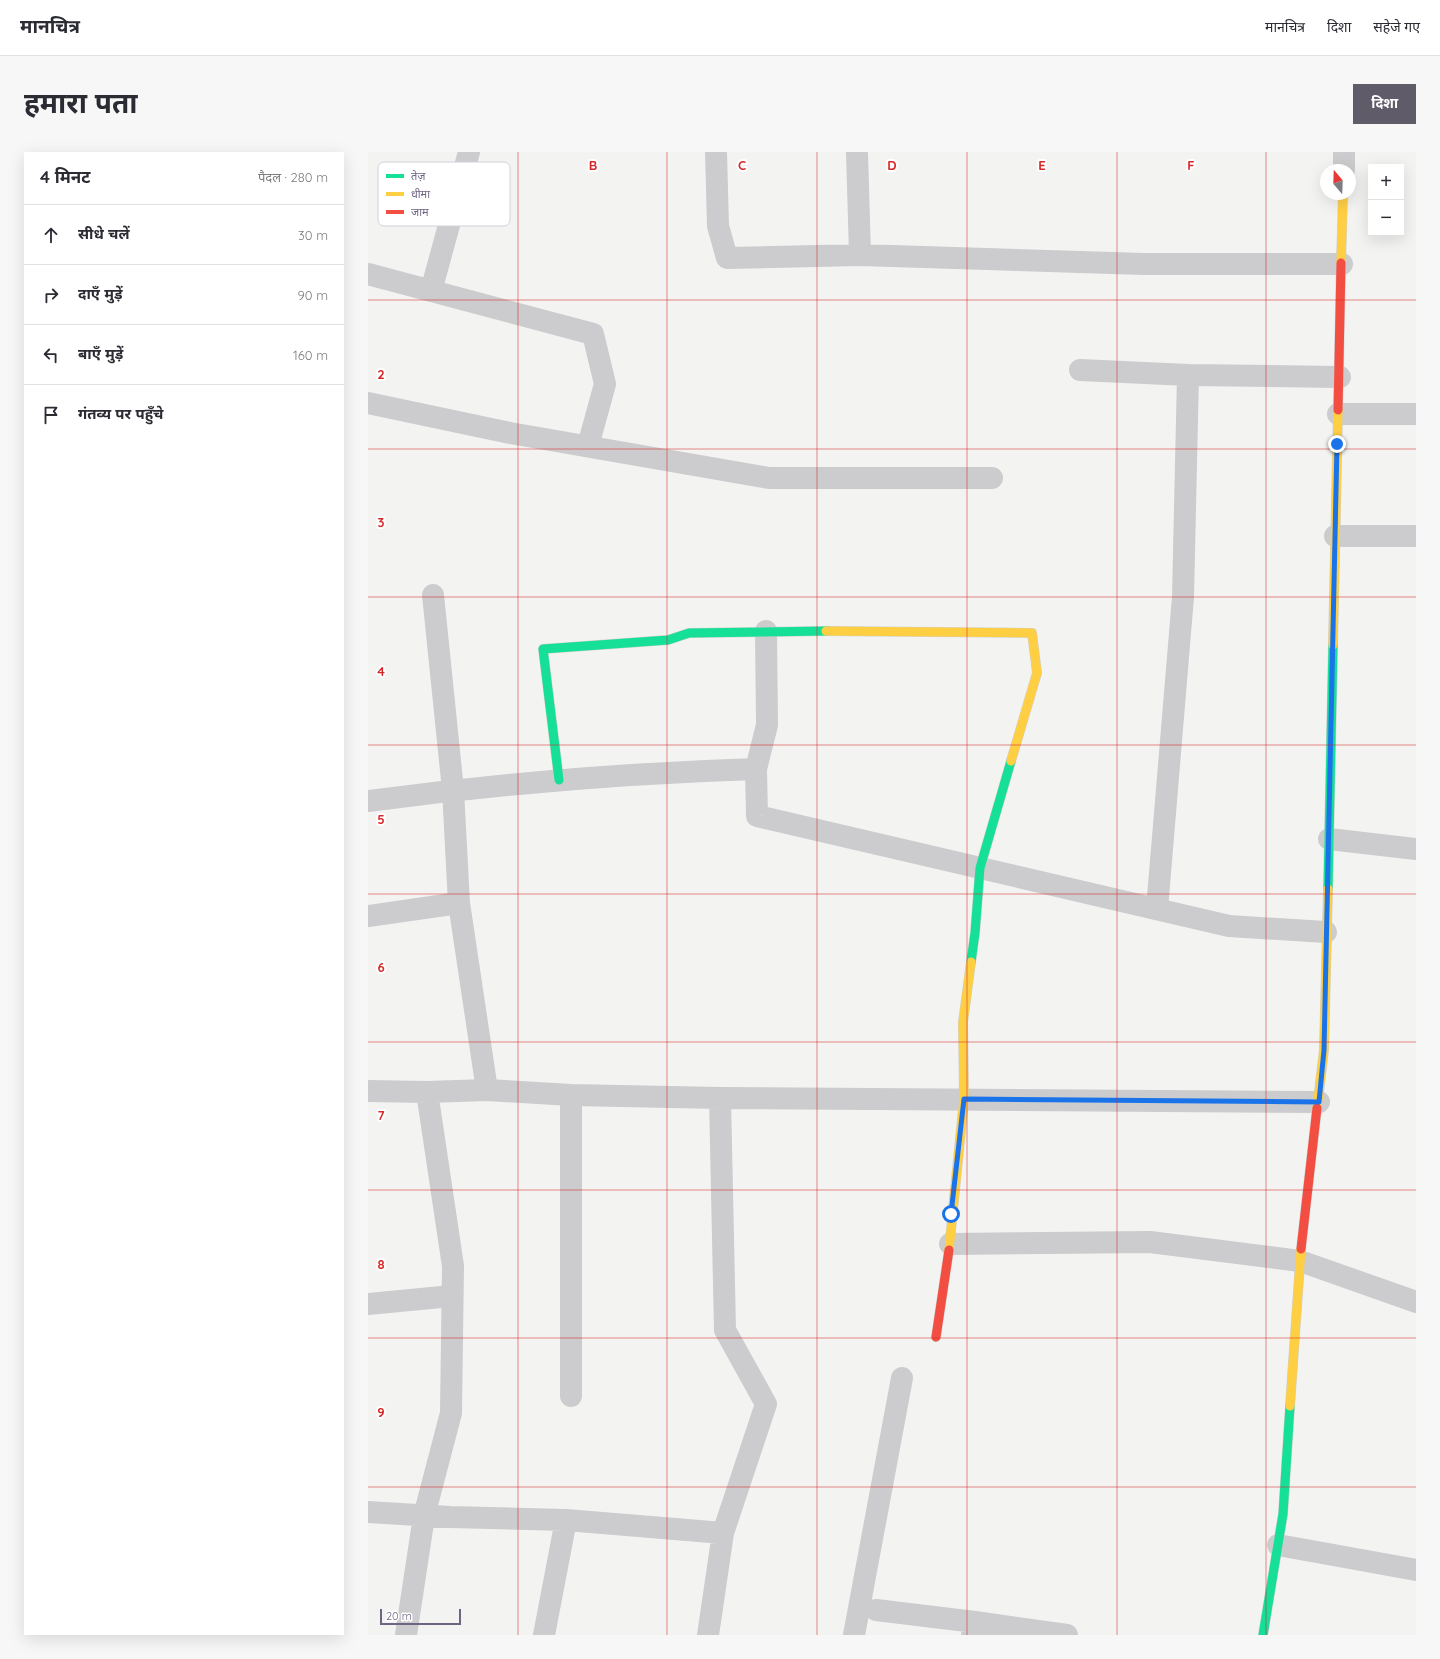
<!DOCTYPE html>
<html lang="hi">
<meta charset="utf-8">
<style>
body{margin:0;font-family:Quicksand,"Noto Sans Devanagari",sans-serif;background:#f7f7f7;color:#2b2b33}
.controls{position:absolute;right:12px;top:12px;display:grid;overflow:hidden;border-radius:0px;box-shadow:0 4px 16px #0002}
.controls button{width:36px;height:36px;display:grid;place-items:center;padding:0;border:0;border-bottom:1px solid #e1e1e2;background:#fff;color:#2b2b33;font:20px sans-serif}
.compass{position:absolute;left:952px;top:12px;width:36px;height:36px;border-radius:50%;background:#fff;box-shadow:0 4px 16px #0002;rotate:341deg}
.scale{position:absolute;left:12px;bottom:10px;width:81px;box-sizing:border-box;padding-left:4px;border:2px solid #706483;border-top:0;font-size:11px;line-height:14px;white-space:nowrap;color:#706483;-webkit-text-stroke:3px #fff;paint-order:stroke}
.stop{position:absolute;width:12px;height:12px;margin:-9px;border:3px solid #1a73e8;border-radius:50%;background:#fff}
.stop.end{background:#1a73e8;border-color:#fff;box-shadow:0 1px 4px #0008}
.list{margin:0;padding:0;list-style:none}
h2{display:flex;justify-content:space-between;align-items:center;height:52px;margin:0;padding:0 16px;font-size:17px}
h2 small{font-size:13px;font-weight:400;color:#7c7c81}
.list li{display:grid;grid-template-columns:26px 1fr auto;gap:12px;align-items:center;box-sizing:border-box;height:60px;padding:0 16px;border-top:1px solid #e1e1e2}
.list b{display:block;font-size:15px;white-space:nowrap}
.list em{font-size:13px;font-style:normal;color:#7c7c81}
.icon{flex:none;width:22px;height:22px;fill:none;stroke:currentColor;stroke-width:2;stroke-linecap:round;stroke-linejoin:round}
.map{position:relative;flex:none;width:1048px;height:1483px;overflow:hidden;border-radius:0px}
header{display:flex;align-items:center;gap:24px;box-sizing:border-box;height:56px;padding:0 20px;background:#fff;border-bottom:1px solid #e1e1e2}
header strong{font-size:19px}
nav{display:flex;gap:22px;margin-inline-start:auto;font-size:14px}
.intro{display:flex;align-items:center;justify-content:space-between;box-sizing:border-box;height:96px;padding:0 24px}
h1{margin:0;font-size:28px}
.button{padding:10px 18px;border-radius:0px;background:#5f5b69;color:#fff;font-size:14px;font-weight:700}
main{display:flex;gap:24px;padding:0 24px}
aside{flex:1;background:#fff;border-radius:0px;box-shadow:0 4px 16px #0002}
.map>svg:first-child{display:block}
</style>
<header>
<strong>मानचित्र</strong>
<nav><a>मानचित्र</a><a>दिशा</a><a>सहेजे गए</a></nav>
</header>
<div class="intro"><h1>हमारा पता</h1><a class="button">दिशा</a></div>
<main>
<aside>
<h2>4 मिनट<small>पैदल · 280 m</small></h2>
<ul class="list">
<li><svg class="icon" aria-label="ahead" viewBox="0 0 24 24"><path d="M12 20V5M6 11l6-6 6 6"/></svg><div><b>सीधे चलें</b></div><em>30 m</em></li>
<li><svg class="icon" aria-label="right" viewBox="0 0 24 24"><path d="M7 20v-9h11M14 6l5 5-5 5"/></svg><div><b>दाएँ मुड़ें</b></div><em>90 m</em></li>
<li><svg class="icon" aria-label="left" viewBox="0 0 24 24"><path d="M17 20v-9H6M10 6l-5 5 5 5"/></svg><div><b>बाएँ मुड़ें</b></div><em>160 m</em></li>
<li><svg class="icon" aria-label="arrive" viewBox="0 0 24 24"><path d="M6 21V4h12l-3 4 3 4H6"/></svg><div><b>गंतव्य पर पहुँचे</b></div></li>
</ul>
</aside>
<div class="map">
<svg width="1048" height="1483" viewBox="0 0 1048 1483">
<rect width="100%" height="100%" fill="#f3f4f2"/>
<g fill="none" stroke-linecap="round" stroke-linejoin="round">
<defs>
<path id="fast" d="M191,628L175,497L300,488L321,481L458,479
M960,737L965,493
M603,810L607,781L612,716L643,609
M895,1483L915,1362L922,1254"/>
<path id="slow" d="M973,111L975,42
M458,479L664,481L669,521L643,609
M965,493L970,258
M949,956L956,898L960,737
M581,1098L596,947L595,870L603,810
M922,1254L933,1097"/>
<path id="jam" d="M970,258L973,111
M933,1097L949,956
M568,1185L581,1098"/>
</defs>
<!-- fast casing -->
<use href="#fast" stroke="#d1d0d2" stroke-width="10"/>
<!-- slow casing -->
<use href="#slow" stroke="#d1d0d2" stroke-width="10"/>
<!-- jam casing -->
<use href="#jam" stroke="#d1d0d2" stroke-width="10"/>
<!-- street -->
<path stroke="#cccbcd" stroke-width="22" d="M348,0L350,74L359,106L492,103
M489,0L492,103L776,112H974
M976,18V0
M0,122L225,182L237,232L220,294
M63,139L101,0
M712,218L820,223L972,225
M0,251L142,281L401,326H624
M970,262H1048
M967,384H1048
M65,443L85,638L91,751L119,938
M398,479L399,573L388,617L389,664L861,774L958,780
M0,649C129,632 258,621 388,617
M961,687L1048,697
M789,757L815,445L820,223
M0,764L91,751
M0,939L59,940L119,938L203,943L352,946L951,950
M203,943V1244
M352,946L357,1178L398,1252L355,1381
M582,1092L782,1090L932,1109L1048,1150
M0,1152L84,1144
M0,1360L82,1365L198,1368L355,1381L340,1483
M910,1393L1048,1418
M508,1458L607,1470
M38,1483L56,1364L83,1261L85,1114L59,940
M176,1483L198,1368
M486,1483L534,1226
M604,1483L607,1470L699,1483"/>
<!-- fast -->
<use href="#fast" stroke="#16e098" stroke-width="9"/>
<!-- slow -->
<use href="#slow" stroke="#ffcf43" stroke-width="9"/>
<!-- jam -->
<use href="#jam" stroke="#f24e42" stroke-width="9"/>
</g>
<g fill="none" stroke-linecap="round" stroke-linejoin="round">
<!-- route -->
<path stroke="#1a73e8" stroke-width="5" d="M583,1062L596,947L951,950L956,898L969,292"/>
</g>
<!-- grid -->
<path fill="none" stroke="#d62828" stroke-width="1" stroke-opacity="0.55" d="M150,0V1483M299,0V1483M449,0V1483M599,0V1483M749,0V1483M898,0V1483M0,148H1048M0,297H1048M0,445H1048M0,593H1048M0,742H1048M0,890H1048M0,1038H1048M0,1186H1048M0,1335H1048"/>
<!-- legend -->
<rect x="10" y="10" width="132" height="64" rx="6" fill="#fff" stroke="#d4d0da" stroke-width="1"/>
<rect x="18" y="22" width="18" height="4" fill="#16e098"/>
<rect x="18" y="40" width="18" height="4" fill="#ffcf43"/>
<rect x="18" y="58" width="18" height="4" fill="#f24e42"/>
<g font-size="11" fill="#706483">
<text x="43" y="28">तेज़</text>
<text x="43" y="46">धीमा</text>
<text x="43" y="64">जाम</text>
</g>
<g font-size="13" text-anchor="middle" font-weight="bold" fill="#d62828" stroke="#fff" stroke-width="4" stroke-linejoin="round" paint-order="stroke">
<text x="225" y="18">B</text>
<text x="374" y="18">C</text>
<text x="524" y="18">D</text>
<text x="674" y="18">E</text>
<text x="823" y="18">F</text>
<text x="13" y="227">2</text>
<text x="13" y="375">3</text>
<text x="13" y="524">4</text>
<text x="13" y="672">5</text>
<text x="13" y="820">6</text>
<text x="13" y="968">7</text>
<text x="13" y="1117">8</text>
<text x="13" y="1265">9</text>
</g>
</svg>
<div class="controls">
<button>+</button>
<button>−</button>
</div>
<svg class="compass" viewBox="-18 -18 36 36"><path d="M0-13l5 13h-10z" fill="#e53935"/><path d="M0 13l5-13h-10z" fill="#7c7c81"/></svg>
<div class="scale">20 m</div>
<div class="stop" style="left:583px;top:1062px"></div>
<div class="stop end" style="left:969px;top:292px"></div>
</div>
</main>
